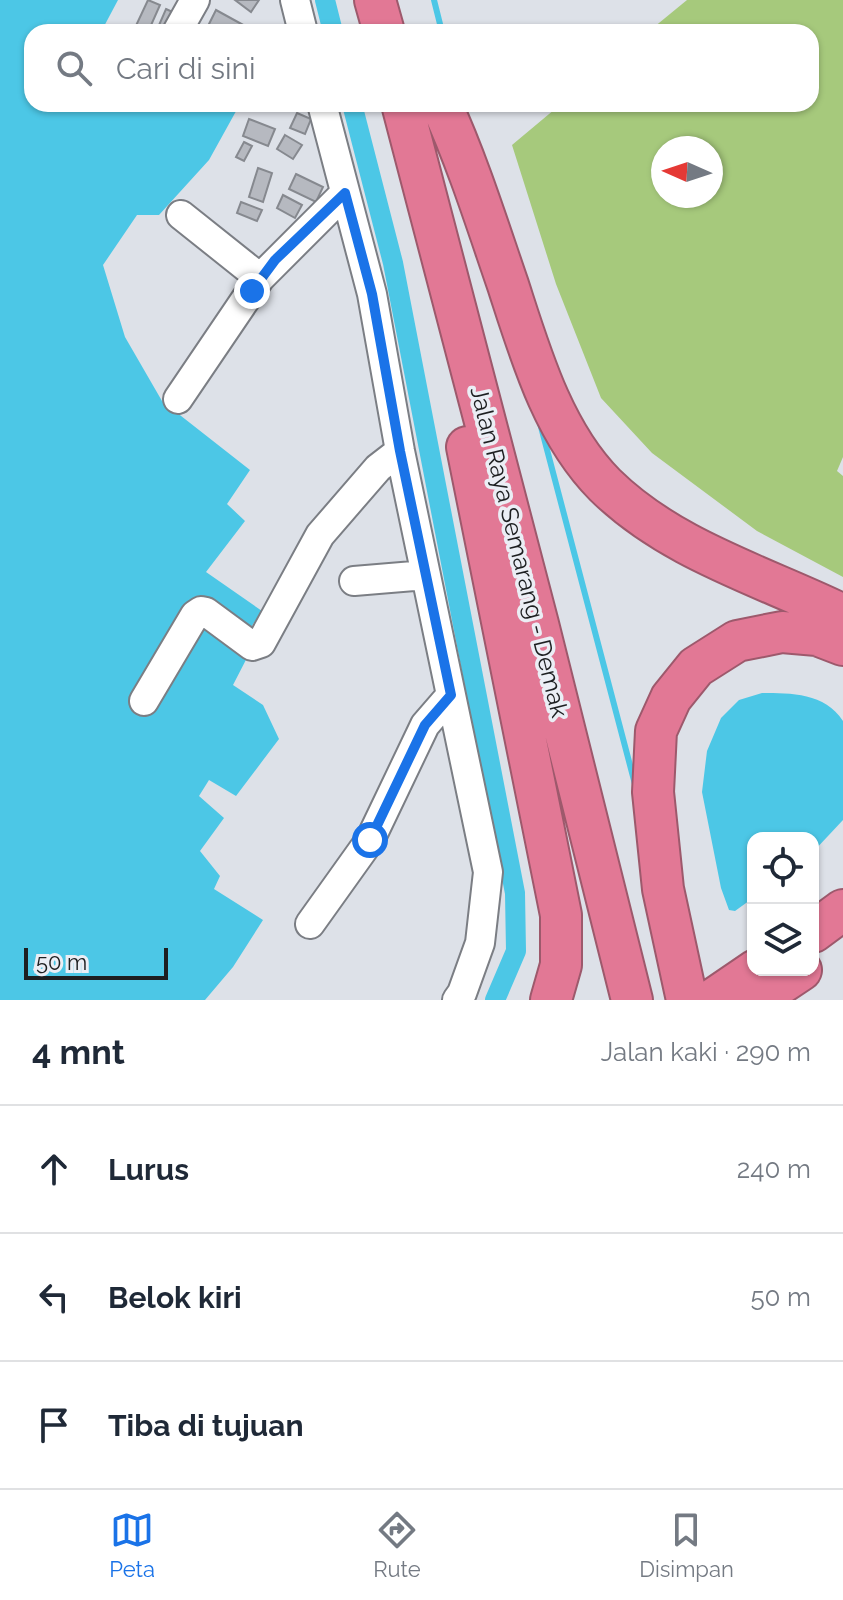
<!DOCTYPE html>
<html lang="id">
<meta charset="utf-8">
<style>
body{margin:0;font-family:Raleway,sans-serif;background:#f2f2f3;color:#1f2937}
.controls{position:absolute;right:24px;bottom:24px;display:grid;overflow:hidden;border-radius:16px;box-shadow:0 2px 6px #0004}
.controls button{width:72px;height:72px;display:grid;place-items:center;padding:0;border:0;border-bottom:2px solid #e0e1e3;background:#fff;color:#1f2937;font:40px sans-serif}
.compass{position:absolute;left:651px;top:136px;width:72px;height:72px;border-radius:50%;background:#fff;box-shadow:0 2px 6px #0004;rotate:273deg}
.scale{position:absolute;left:24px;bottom:20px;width:144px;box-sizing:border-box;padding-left:8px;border:4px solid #1d1f21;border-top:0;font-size:22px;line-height:28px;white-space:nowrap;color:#1d1f21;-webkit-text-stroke:6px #ebeef5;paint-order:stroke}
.stop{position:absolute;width:24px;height:24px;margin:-18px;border:6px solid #1a73e8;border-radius:50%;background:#fff}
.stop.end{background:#1a73e8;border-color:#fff;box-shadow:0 2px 8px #0008}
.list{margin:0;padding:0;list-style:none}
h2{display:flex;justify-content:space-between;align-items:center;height:104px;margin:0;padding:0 32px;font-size:34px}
h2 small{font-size:26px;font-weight:400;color:#747a83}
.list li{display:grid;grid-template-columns:52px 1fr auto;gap:24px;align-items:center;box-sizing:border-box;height:128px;padding:0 32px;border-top:2px solid #e0e1e3}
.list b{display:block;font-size:30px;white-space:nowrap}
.list em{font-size:26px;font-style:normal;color:#747a83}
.icon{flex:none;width:44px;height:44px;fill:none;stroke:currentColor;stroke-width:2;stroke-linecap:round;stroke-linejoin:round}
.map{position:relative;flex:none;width:843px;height:1000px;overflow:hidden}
.search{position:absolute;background:#fff;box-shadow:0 2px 6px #0004;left:24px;right:24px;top:24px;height:88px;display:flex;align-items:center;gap:20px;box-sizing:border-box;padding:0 28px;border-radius:24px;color:#747a83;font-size:30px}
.sheet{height:488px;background:#fff}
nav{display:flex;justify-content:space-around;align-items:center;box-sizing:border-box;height:112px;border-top:2px solid #e0e1e3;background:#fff;font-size:22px;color:#747a83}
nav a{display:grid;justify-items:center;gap:4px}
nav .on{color:#1a73e8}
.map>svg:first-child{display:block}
</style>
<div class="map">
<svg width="843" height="1000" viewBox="0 0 843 1000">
<rect width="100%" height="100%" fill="#dde1e8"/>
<!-- green -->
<path fill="#a6c97c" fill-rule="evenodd" d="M687,0H843V457L837,471L843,476V577L757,531L652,453L601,398L556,284L512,145L561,104H811V32H648ZM663,148H711V196H663Z"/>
<!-- water -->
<path fill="#4cc7e6" d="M0,0H118L101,32H32V104H240L209,160L159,215H137L103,265L125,337L162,401L250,470L227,504L245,521L206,572L262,611L241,642L251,650L233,685L263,705L279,739L236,796L209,780L199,796L224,818L200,851L220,876L214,889L263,920L233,967L205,1000H0Z
M762,693C791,693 825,693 843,721V820L813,852V838H753V898L735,911L729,910L721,888L702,792L707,751L721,718L739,700Z"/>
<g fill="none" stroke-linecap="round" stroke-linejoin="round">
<!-- stream -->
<path stroke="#4cc7e6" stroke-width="6" d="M434,0L442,32
M540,423L636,788"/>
<!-- canal -->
<path stroke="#4cc7e6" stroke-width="20" d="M325,0L333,32
M352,104L393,263L515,893L516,951L495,1000"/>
</g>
<!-- building -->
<path fill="#b6b9c0" stroke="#86898f" stroke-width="2" d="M148,0L160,5L148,32H133Z
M235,0H259L251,12Z
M166,9L177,14L169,32H156Z
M216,10L256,32H205Z
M297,113L311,119L305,134L290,128Z
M249,119L275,129L268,146L243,136Z
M285,135L302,145L293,159L277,149Z
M244,142L252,146L244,161L236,157Z
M258,168L272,173L263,202L249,197Z
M296,174L323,187L316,202L289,189Z
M283,195L302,205L295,218L277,208Z
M241,202L262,210L257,221L237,213Z"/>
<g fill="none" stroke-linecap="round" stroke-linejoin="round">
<defs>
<path id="minor" d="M295,0L303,32
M177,32L195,0
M322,104L372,294L400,451L488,872L480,943L462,993L457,1000
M181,215L260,278
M178,399L260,278L345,193
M354,581L426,575
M144,701L195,615L201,611L206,612L252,646L261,643L320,535L378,468L400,451
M310,924L370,840L425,725L451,695"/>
<path id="highway" d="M375,0L384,32
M402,104L538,624L632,1000
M441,104C468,163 487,224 508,285C530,353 553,433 605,485C671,550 763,576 843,615
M467,447L561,915V965L551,1000
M813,932L843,910
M687,1000L663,889L653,792L656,731L671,698L696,667L737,641L782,632L817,635L843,645
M712,1000L756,970
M756,1000L801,970"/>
</defs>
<!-- minor casing -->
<use href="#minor" stroke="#7b7e84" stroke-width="32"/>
<!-- highway casing -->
<use href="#highway" stroke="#9d596c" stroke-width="44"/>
<!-- minor -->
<use href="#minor" stroke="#fff" stroke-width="28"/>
<!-- highway -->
<use href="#highway" stroke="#e27895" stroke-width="40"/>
</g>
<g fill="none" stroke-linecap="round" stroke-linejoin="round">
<!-- route -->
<path stroke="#1a73e8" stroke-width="10" d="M252,291L275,260L345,193L372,294L400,451L451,695L425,725L370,840"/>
</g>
<g text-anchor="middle" stroke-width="7" stroke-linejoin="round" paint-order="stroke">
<!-- street labels -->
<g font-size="24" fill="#1d1f21" stroke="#ebeef5">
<text transform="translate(519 552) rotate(76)" y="8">Jalan Raya Semarang - Demak</text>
</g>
</g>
</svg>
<div class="controls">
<button><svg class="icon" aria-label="locate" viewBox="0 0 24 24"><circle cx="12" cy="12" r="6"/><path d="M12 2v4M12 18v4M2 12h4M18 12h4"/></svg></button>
<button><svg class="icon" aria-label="layers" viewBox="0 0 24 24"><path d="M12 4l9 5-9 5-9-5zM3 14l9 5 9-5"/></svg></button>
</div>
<svg class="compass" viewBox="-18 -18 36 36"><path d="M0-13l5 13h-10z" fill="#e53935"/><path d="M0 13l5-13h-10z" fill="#747a83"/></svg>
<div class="scale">50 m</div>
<div class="stop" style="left:370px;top:840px"></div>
<div class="stop end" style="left:252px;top:291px"></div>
<div class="search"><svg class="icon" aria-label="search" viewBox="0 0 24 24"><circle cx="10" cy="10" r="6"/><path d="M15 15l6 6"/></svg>Cari di sini</div>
</div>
<section class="sheet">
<h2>4 mnt<small>Jalan kaki · 290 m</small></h2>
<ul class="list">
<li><svg class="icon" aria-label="ahead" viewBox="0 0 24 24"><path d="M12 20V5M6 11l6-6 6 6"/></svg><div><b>Lurus</b></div><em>240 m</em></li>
<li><svg class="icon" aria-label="left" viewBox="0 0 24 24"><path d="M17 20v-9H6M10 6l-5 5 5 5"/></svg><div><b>Belok kiri</b></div><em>50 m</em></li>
<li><svg class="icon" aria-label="arrive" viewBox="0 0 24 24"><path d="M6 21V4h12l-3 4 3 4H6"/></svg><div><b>Tiba di tujuan</b></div></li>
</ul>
</section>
<nav>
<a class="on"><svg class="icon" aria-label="map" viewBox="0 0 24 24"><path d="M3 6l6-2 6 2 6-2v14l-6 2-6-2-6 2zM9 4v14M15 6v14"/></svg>Peta</a>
<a><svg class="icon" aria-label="directions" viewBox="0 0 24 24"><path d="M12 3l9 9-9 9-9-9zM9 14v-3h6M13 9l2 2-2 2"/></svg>Rute</a>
<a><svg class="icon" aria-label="saved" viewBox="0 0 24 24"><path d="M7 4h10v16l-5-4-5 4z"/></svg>Disimpan</a>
</nav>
